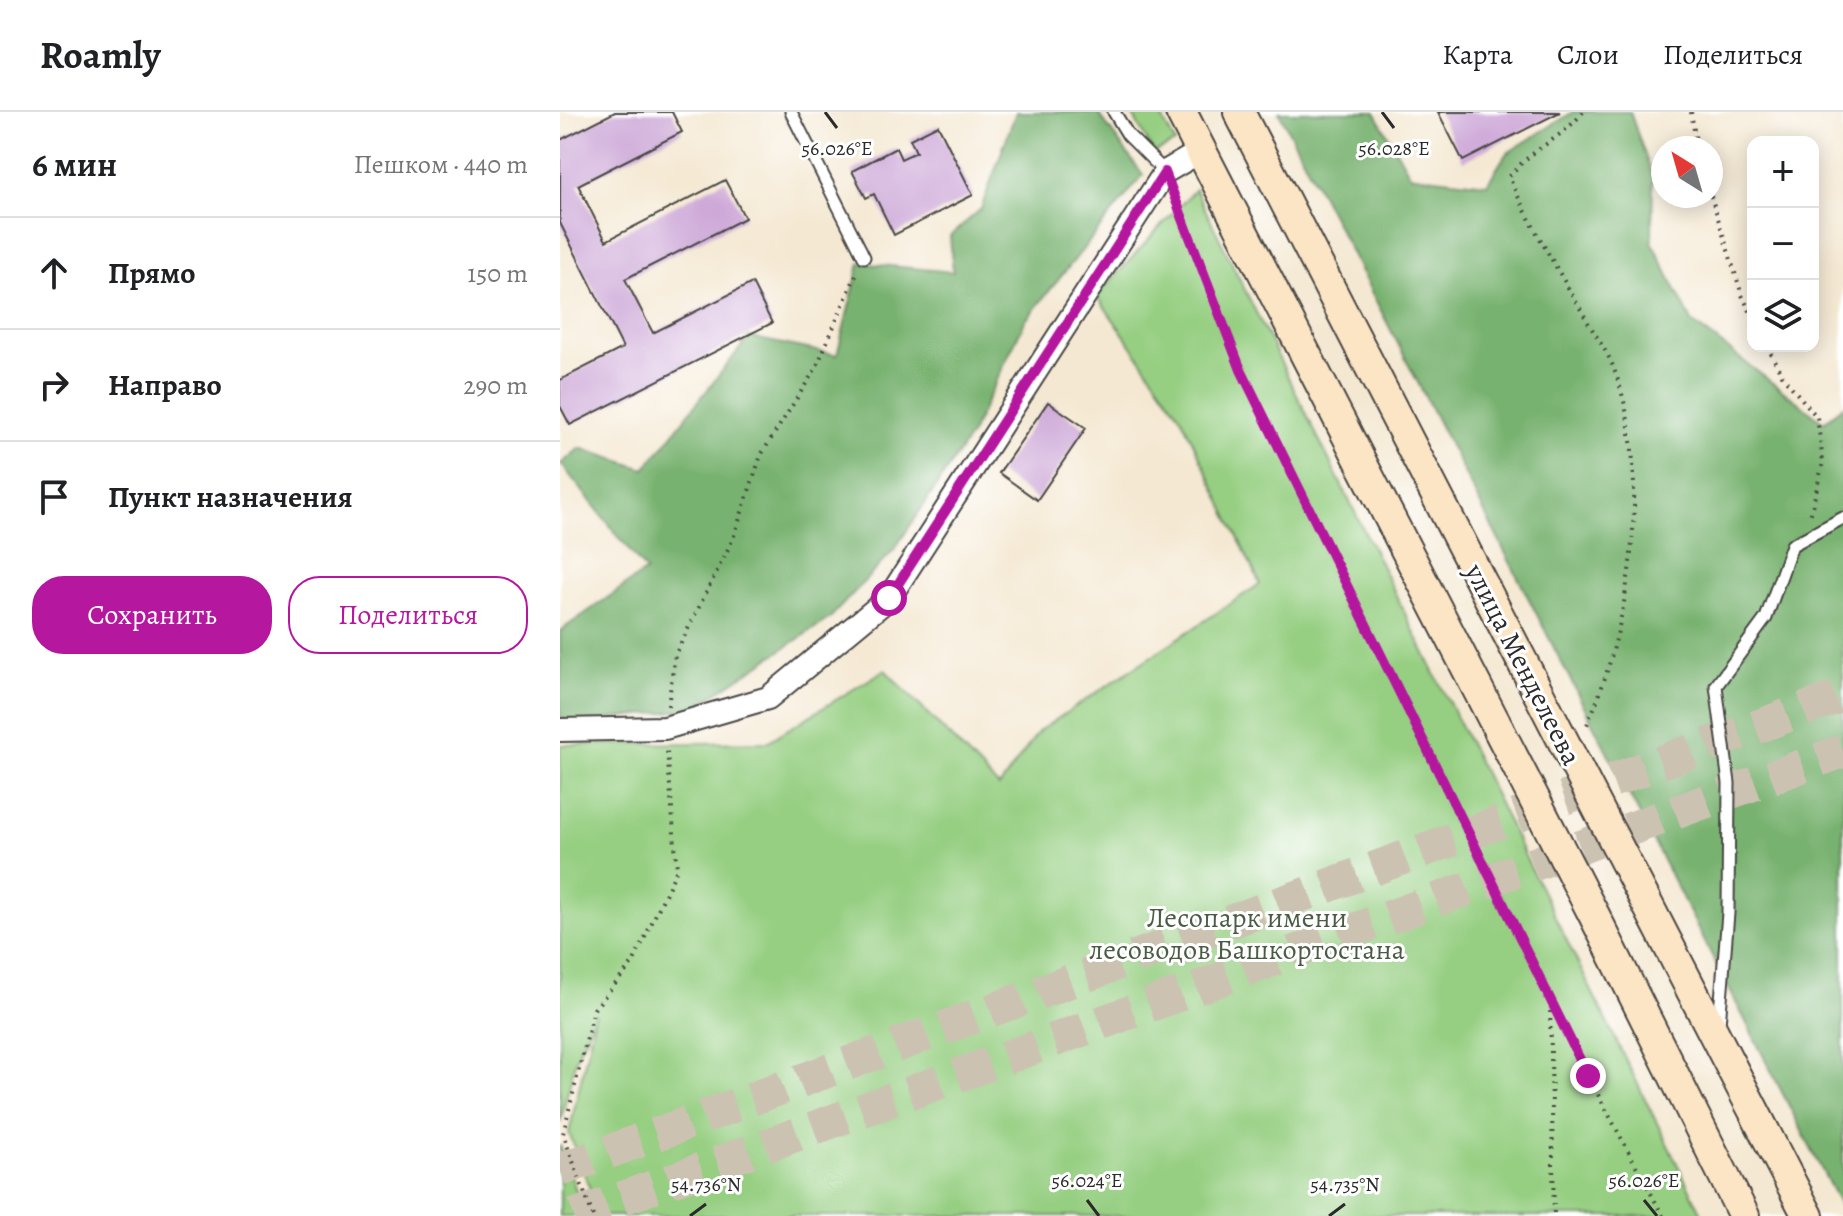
<!DOCTYPE html>
<html lang="ru">
<meta charset="utf-8">
<style>
body{margin:0;font-family:Alegreya,serif;background:#f6f6f6;color:#202124}
.controls{position:absolute;right:24px;top:24px;display:grid;overflow:hidden;border-radius:16px;box-shadow:0 4px 20px #0003}
.controls button{width:72px;height:72px;display:grid;place-items:center;padding:0;border:0;border-bottom:2px solid #e0e0e0;background:#fff;color:#202124;font:40px sans-serif}
.compass{position:absolute;left:1091px;top:24px;width:72px;height:72px;border-radius:50%;background:#fff;box-shadow:0 4px 20px #0003;rotate:323deg}
.stop{position:absolute;width:24px;height:24px;margin:-18px;border:6px solid #b5179e;border-radius:50%;background:#fff}
.stop.end{background:#b5179e;border-color:#fff;box-shadow:0 2px 8px #0008}
.list{margin:0;padding:0;list-style:none}
h2{display:flex;justify-content:space-between;align-items:center;height:104px;margin:0;padding:0 32px;font-size:34px}
h2 small{font-size:26px;font-weight:400;color:#757577}
.list li{display:grid;grid-template-columns:52px 1fr auto;gap:24px;align-items:center;box-sizing:border-box;height:112px;padding:0 32px;border-top:2px solid #e0e0e0}
.list b{display:block;font-size:30px;white-space:nowrap}
.list em{font-size:26px;font-style:normal;color:#757577}
.actions{display:flex;gap:16px;padding:24px 32px}
.actions a{flex:1;padding:18px 0;border:2px solid #b5179e;border-radius:32px;text-align:center;font-size:28px;color:#b5179e}
.actions .main{background:#b5179e;color:#fff}
.icon{flex:none;width:44px;height:44px;fill:none;stroke:currentColor;stroke-width:2;stroke-linecap:round;stroke-linejoin:round}
.map{position:relative;flex:none;width:1283px;height:1104px;overflow:hidden}
header{display:flex;align-items:center;gap:48px;box-sizing:border-box;height:112px;padding:0 40px;background:#fff;border-bottom:2px solid #e0e0e0}
header strong{font-size:38px}
nav{display:flex;gap:44px;margin-inline-start:auto;font-size:28px}
main{display:flex}
aside{flex:1;background:#fff}
.map>svg:first-child{display:block}
</style>
<header>
<strong>Roamly</strong>
<nav><a>Карта</a><a>Слои</a><a>Поделиться</a></nav>
</header>
<main>
<aside>
<h2>6 мин<small>Пешком · 440 m</small></h2>
<ul class="list">
<li><svg class="icon" aria-label="ahead" viewBox="0 0 24 24"><path d="M12 20V5M6 11l6-6 6 6"/></svg><div><b>Прямо</b></div><em>150 m</em></li>
<li><svg class="icon" aria-label="right" viewBox="0 0 24 24"><path d="M7 20v-9h11M14 6l5 5-5 5"/></svg><div><b>Направо</b></div><em>290 m</em></li>
<li><svg class="icon" aria-label="arrive" viewBox="0 0 24 24"><path d="M6 21V4h12l-3 4 3 4H6"/></svg><div><b>Пункт назначения</b></div></li>
</ul>
<div class="actions"><a class="main">Сохранить</a><a>Поделиться</a></div>
</aside>
<div class="map">
<svg width="1283" height="1104" viewBox="0 0 1283 1104">
<rect width="100%" height="100%" fill="#fff"/>
<filter id="ink" filterUnits="userSpaceOnUse"><feTurbulence type="fractalNoise" baseFrequency=".0125" numOctaves="2"/><feDisplacementMap in="SourceGraphic" scale="16" xChannelSelector="R" yChannelSelector="G"/><feConvolveMatrix kernelMatrix="1 2 1 2 8 2 1 2 1" color-interpolation-filters="sRGB"/></filter>
<filter id="wash" filterUnits="userSpaceOnUse"><feTurbulence type="fractalNoise" baseFrequency=".006" numOctaves="4" result="noise"/><feDisplacementMap in="SourceGraphic" scale="32" xChannelSelector="R" yChannelSelector="G"/><feGaussianBlur stdDeviation="1.8" result="paint"/><feColorMatrix in="noise" values="0 0 0 0 0 0 0 0 0 0 0 0 0 0 0 0 0 1.4 0 .05"/><feComposite in="paint" operator="in"/></filter>
<g filter="url(#wash)">
<rect width="100%" height="100%" fill="#f4e8d2"/>
<!-- green -->
<path fill="#96cf82" stroke="#607d56" stroke-width="2" d="M571,0H599L615,31L594,41Z
M635,77L1143,1104H40L9,1021L36,901L16,946L0,1011V633L207,630L325,558L439,675L479,619L700,472L621,305L537,184Z
M0,1033L25,1104H0Z"/>
<!-- forest -->
<path fill="#78b270" stroke="#526e4e" stroke-width="2" d="M456,0H537L583,63L465,209L411,322L334,438L270,506L132,597L12,611L0,605V519L86,459L1,352L20,336L85,357L189,225L277,243L300,151L393,160L390,124L421,97Z
M719,0H815L850,63L927,72L946,42L1013,0H1070L1093,66L1092,130L1132,210L1264,310L1283,294V1099Z"/>
<g id="blocks">
<!-- building -->
<path fill="#cea9d8" d="M55,0H112L122,20L18,73L46,129L165,68L185,106L65,167L93,221L192,171L212,211L10,313L0,294V268L63,236L0,111V28Z
M878,0H1000L903,49Z
M378,13L413,83L334,123L314,82L306,86L292,59L336,36L341,47L356,40L350,27Z
M488,290L526,316L477,388L439,361Z"/>
</g>
</g>
<g filter="url(#ink)">
<use href="#blocks" fill-opacity="0" stroke="#494744" stroke-width="2"/>
<g fill="none" stroke-linecap="round" stroke-linejoin="round">
<!-- primary-tunnel -->
<path stroke="#ccc2b1" stroke-width="34" stroke-dasharray="34 17" stroke-linecap="butt" d="M0,1058L1283,583
M14,1104L1283,639"/>
<defs>
<path id="service" d="M231,0L304,145
M554,0L568,23L605,60
M1159,913L1168,801L1169,671L1156,574L1206,506L1232,433L1283,406"/>
<path id="minor" d="M0,618L105,616L208,586L329,486L605,60L641,39"/>
<path id="secondary" d="M621,0L1035,805L1184,1104
M679,0L1248,1104"/>
</defs>
<!-- service casing -->
<use href="#service" stroke="#494744" stroke-width="15"/>
<!-- minor casing -->
<use href="#minor" stroke="#494744" stroke-width="26"/>
<!-- secondary casing -->
<use href="#secondary" stroke="#494744" stroke-width="34"/>
<!-- path -->
<path stroke="#494744" stroke-width="4" stroke-dasharray="2 6" stroke-linecap="butt" d="M1023,0C1001,28 971,36 949,65C971,114 998,158 1025,205C1033,220 1045,236 1052,252C1094,354 1071,517 1026,615
M1131,0L1137,36
M1151,84L1182,183L1193,206
M615,86L681,258L908,726L1028,964L1103,1104
M1207,234L1223,265L1257,305L1263,350L1250,405
M108,594L115,543L173,427L201,343L256,256L298,158
M990,891L994,1104
M33,1104L3,1022L34,897L73,851L117,757L107,638"/>
<!-- service -->
<use href="#service" stroke="#fff" stroke-width="11"/>
<!-- minor -->
<use href="#minor" stroke="#fff" stroke-width="22"/>
<!-- secondary -->
<use href="#secondary" stroke="#fce5c4" stroke-width="30"/>
</g>
</g>
<g fill="none" stroke-linecap="round" stroke-linejoin="round" filter="url(#ink)">
<!-- route -->
<path stroke="#b5179e" stroke-width="10" d="M329,486L605,60L681,258L1028,964"/>
</g>
<!-- ticks -->
<path fill="none" stroke="#2b2b2b" stroke-width="3" d="M265,0L277,16M822,0L834,16M527,1088L539,1104M1084,1088L1097,1104M130,1104L146,1092M769,1104L785,1092"/>
<g text-anchor="middle" stroke-width="6" stroke-linejoin="round" paint-order="stroke">
<!-- street labels -->
<g font-size="28" fill="#2b2b2b" stroke="#fff">
<text transform="translate(964 552) rotate(63)" y="10">улица Менделеева</text>
</g>
<!-- park labels -->
<g font-size="28" fill="#4b5c45" stroke="#fff">
<text x="687" y="815">Лесопарк имени<tspan x="687" dy="32">лесоводов Башкортостана</tspan></text>
</g>
</g>
<g font-size="20" text-anchor="middle" fill="#2b2b2b" stroke="#fff" stroke-width="6" stroke-linejoin="round" paint-order="stroke">
<text x="277" y="43">56.026°E</text>
<text x="834" y="43">56.028°E</text>
<text x="527" y="1075">56.024°E</text>
<text x="1084" y="1075">56.026°E</text>
<text x="146" y="1079">54.736°N</text>
<text x="785" y="1079">54.735°N</text>
</g>
</svg>
<div class="controls">
<button>+</button>
<button>−</button>
<button><svg class="icon" aria-label="layers" viewBox="0 0 24 24"><path d="M12 4l9 5-9 5-9-5zM3 14l9 5 9-5"/></svg></button>
</div>
<svg class="compass" viewBox="-18 -18 36 36"><path d="M0-13l5 13h-10z" fill="#e53935"/><path d="M0 13l5-13h-10z" fill="#757577"/></svg>
<div class="stop" style="left:329px;top:486px"></div>
<div class="stop end" style="left:1028px;top:964px"></div>
</div>
</main>
